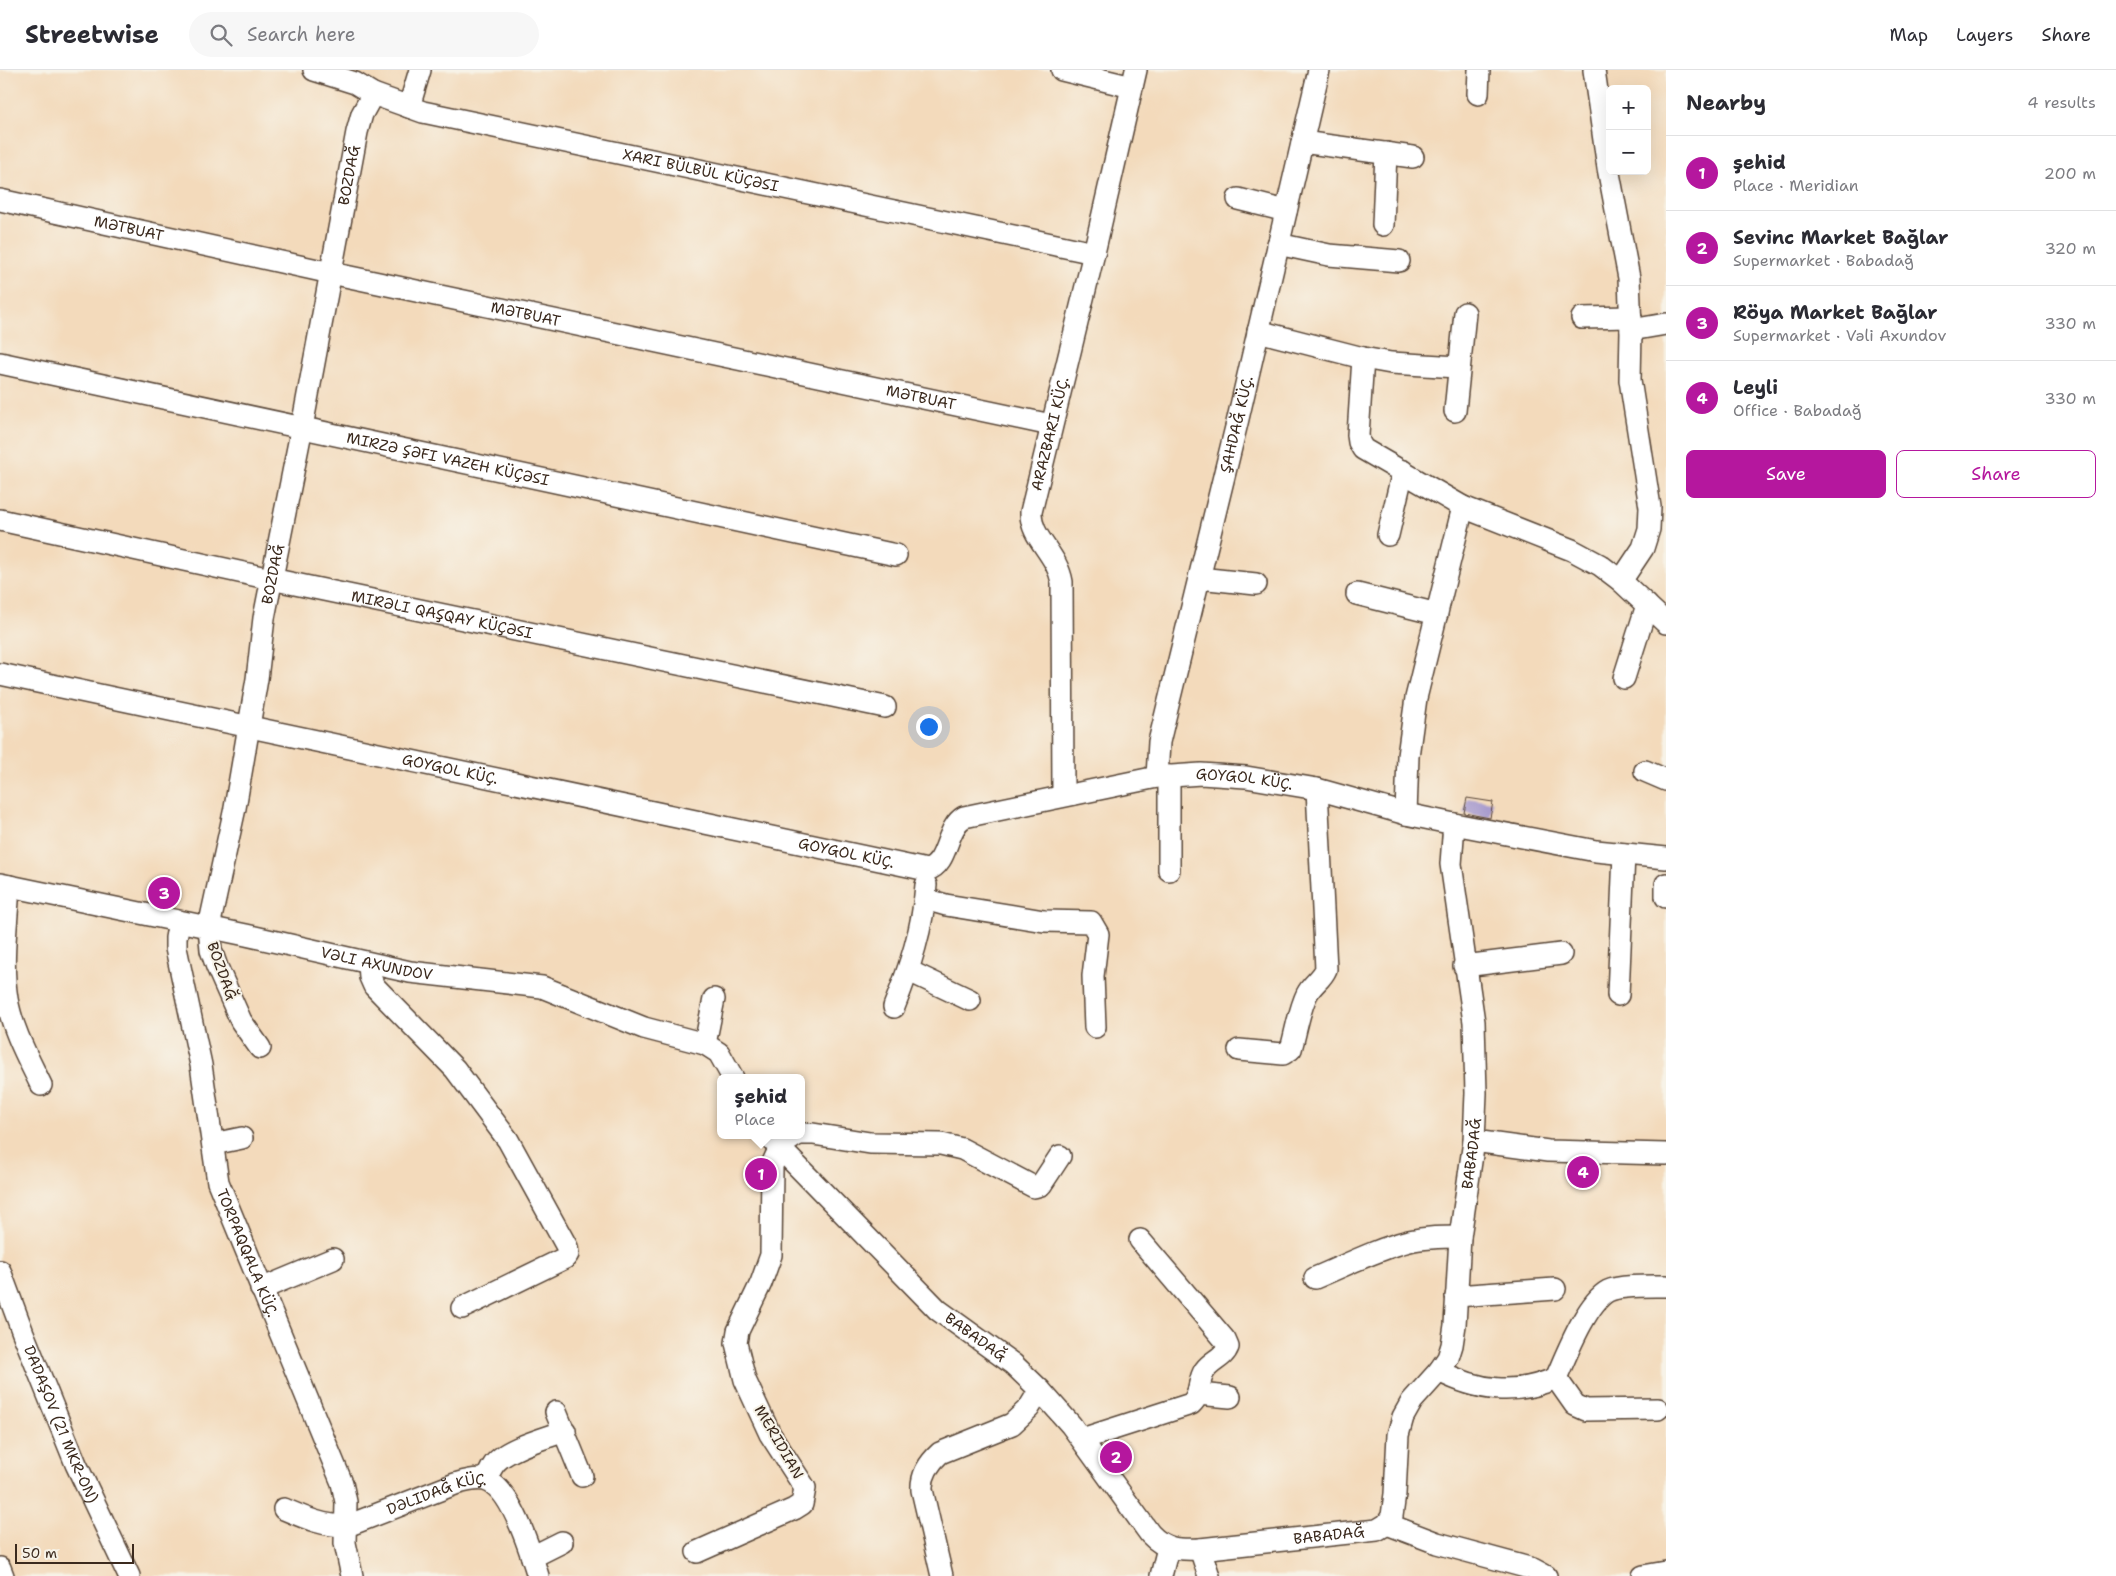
<!DOCTYPE html>
<meta charset="utf-8">
<style>
body{margin:0;font-family:"Shantell Sans",sans-serif;background:#f7f7f7;color:#2b2b33}
.controls{position:absolute;right:15px;top:15px;display:grid;overflow:hidden;border-radius:8px;box-shadow:0 5px 20px #0002}
.controls button{width:45px;height:45px;display:grid;place-items:center;padding:0;border:0;border-bottom:1px solid #e1e1e2;background:#fff;color:#2b2b33;font:25px sans-serif}
.scale{position:absolute;left:15px;bottom:12px;width:119px;box-sizing:border-box;padding-left:5px;border:2px solid #3b2a1e;border-top:0;font-size:14px;line-height:18px;white-space:nowrap;color:#3b2a1e;-webkit-text-stroke:4px #f7f3e8;paint-order:stroke}
.you{position:absolute;left:928px;top:656px;width:18px;height:18px;margin:-12px;border:4px solid #fff;border-radius:50%;background:#1a73e8;box-shadow:0 0 0 8px #1a73e833}
.badge{display:grid;place-items:center;width:32px;height:32px;border-radius:50%;background:#b5179e;color:#fff;font-size:16px;font-weight:700}
.pin{position:absolute;translate:-50% -50%;border:2px solid #fff;box-shadow:0 1px 5px #0006}
.popup{position:absolute;left:717px;top:1004px;width:88px;height:65px;box-sizing:border-box;display:grid;place-content:center;border-radius:8px;background:#fff;filter:drop-shadow(0 1px 4px #0005);font-size:16px;white-space:nowrap;color:#7c7c81}
.popup b{font-size:19px;color:#2b2b33}
.popup::after{content:'';position:absolute;left:50%;top:100%;margin-left:-10px;border:10px solid transparent;border-top-color:#fff}
.list{margin:0;padding:0;list-style:none}
h2{display:flex;justify-content:space-between;align-items:center;height:65px;margin:0;padding:0 20px;font-size:21px}
h2 small{font-size:16px;font-weight:400;color:#7c7c81}
.list li{display:grid;grid-template-columns:32px 1fr auto;gap:15px;align-items:center;box-sizing:border-box;height:75px;padding:0 20px;border-top:1px solid #e1e1e2}
.list b{display:block;font-size:19px;white-space:nowrap}
.list p{margin:0;font-size:16px;white-space:nowrap;color:#7c7c81}
.list em{font-size:16px;font-style:normal;color:#7c7c81}
.actions{display:flex;gap:10px;padding:15px 20px}
.actions a{flex:1;padding:11px 0;border:1px solid #b5179e;border-radius:8px;text-align:center;font-size:18px;color:#b5179e}
.actions .main{background:#b5179e;color:#fff}
.icon{flex:none;width:28px;height:28px;fill:none;stroke:currentColor;stroke-width:2;stroke-linecap:round;stroke-linejoin:round}
.map{position:relative;flex:none;width:1666px;height:1506px;overflow:hidden}
header{display:flex;align-items:center;gap:30px;box-sizing:border-box;height:70px;padding:0 25px;background:#fff;border-bottom:1px solid #e1e1e2}
header strong{font-size:24px}
nav{display:flex;gap:28px;margin-inline-start:auto;font-size:18px}
.search{width:350px;height:45px;background:#f7f7f7;display:flex;align-items:center;gap:12px;box-sizing:border-box;padding:0 18px;border-radius:28px;color:#7c7c81;font-size:19px}
main{display:flex}
aside{flex:1;background:#fff}
.map>svg:first-child{display:block}
</style>
<header>
<strong>Streetwise</strong>
<div class="search"><svg class="icon" aria-label="search" viewBox="0 0 24 24"><circle cx="10" cy="10" r="6"/><path d="M15 15l6 6"/></svg>Search here</div>
<nav><a>Map</a><a>Layers</a><a>Share</a></nav>
</header>
<main>
<div class="map">
<svg width="1666" height="1506" viewBox="0 0 1666 1506">
<rect width="100%" height="100%" fill="#f7f3e8"/>
<filter id="ink" filterUnits="userSpaceOnUse"><feTurbulence type="fractalNoise" baseFrequency=".02" numOctaves="2"/><feDisplacementMap in="SourceGraphic" scale="10" xChannelSelector="R" yChannelSelector="G"/><feConvolveMatrix kernelMatrix="1 2 1 2 8 2 1 2 1" color-interpolation-filters="sRGB"/></filter>
<filter id="wash" filterUnits="userSpaceOnUse"><feTurbulence type="fractalNoise" baseFrequency=".0096" numOctaves="4" result="noise"/><feDisplacementMap in="SourceGraphic" scale="20" xChannelSelector="R" yChannelSelector="G"/><feGaussianBlur stdDeviation="1.12" result="paint"/><feColorMatrix in="noise" values="0 0 0 0 0 0 0 0 0 0 0 0 0 0 0 0 0 1.4 0 .05"/><feComposite in="paint" operator="in"/></filter>
<g filter="url(#wash)">
<rect width="100%" height="100%" fill="#f3dabb"/>
<g id="blocks">
<!-- building -->
<path fill="#a99cce" d="M1467,728L1493,732L1490,748L1464,743Z"/>
</g>
</g>
<g filter="url(#ink)">
<use href="#blocks" fill-opacity="0" stroke="#574436" stroke-width="1"/>
<g fill="none" stroke-linecap="round" stroke-linejoin="round">
<defs>
<g id="minor">
<path id="s1" d="M314,0L355,13L373,24L423,42L1094,183"/>
<path d="M1062,0L1132,17"/>
<path d="M1594,0L1608,98L1629,208L1631,260L1630,310L1650,437L1649,459L1643,478L1621,511"/>
<path d="M1478,24L1479,0"/>
<path d="M409,37L420,0"/>
<path d="M1302,72L1413,87"/>
<path d="M1238,129L1286,141"/>
<path id="s2" d="M0,130L331,203L1051,355"/>
<path d="M1383,155L1386,83"/>
<path d="M1278,174L1329,185L1399,191"/>
<path d="M1582,248L1631,247"/>
<path d="M1631,260L1666,254"/>
<path d="M1258,261L1363,288L1391,293L1458,297"/>
<path d="M1363,288L1358,365L1359,372L1363,379L1463,437L1572,480L1600,495L1621,511L1666,553"/>
<path id="s3" d="M0,293L896,485"/>
<path d="M1455,341L1465,243"/>
<path id="s4" d="M0,450L271,509L885,637"/>
<path d="M1388,465L1403,401"/>
<path d="M1199,508L1256,514"/>
<path d="M1357,524L1437,544"/>
<path id="s5" d="M0,604L927,800C949,794 945,758 964,747L1157,707L1201,704L1246,707L1317,719L1406,744L1454,754L1596,781L1666,788"/>
<path d="M1624,608L1647,535"/>
<path d="M1645,701L1666,710"/>
<path d="M1169,706V800"/>
<path id="s6" d="M1157,707L1159,672L1237,353L1319,0"/>
<path id="s7" d="M1063,725L1062,512C1057,483 1030,468 1031,442L1094,183L1136,0"/>
<path d="M1406,744L1408,686L1416,628L1463,437"/>
<path id="s8" d="M0,814L246,865L410,902L542,917L644,958L705,974L719,983L733,1008"/>
<path d="M1666,814V827"/>
<path d="M9,816C7,853 1,892 7,929C12,959 28,988 41,1015"/>
<path d="M925,829L946,835L1044,851L1091,852L1098,864L1093,906L1095,957"/>
<path id="s9" d="M179,852L176,868V878L201,995L218,1112L342,1413L346,1432L345,1473L352,1506"/>
<path d="M369,894L370,907L374,916L455,999L508,1070L567,1177L568,1184L565,1188L462,1238"/>
<path d="M1464,896L1561,884"/>
<path d="M909,901L970,930"/>
<path d="M1618,925L1624,784"/>
<path d="M894,937C910,897 923,858 926,815"/>
<path d="M705,974L714,929"/>
<path id="s10" d="M260,978L241,951L217,897L211,880L209,857L235,738L257,609L264,548L302,357L357,62L362,44L373,24"/>
<path d="M1239,980L1283,984L1291,979C1296,962 1299,940 1307,924C1312,914 1322,909 1326,899L1317,719"/>
<path d="M801,1064H813L870,1073L941,1074L962,1079L1034,1117L1041,1115L1060,1086"/>
<path id="s11" d="M767,1065L938,1240L1013,1294L1040,1320L1071,1355L1150,1464C1165,1480 1179,1480 1200,1479L1377,1460L1387,1454L1392,1446L1395,1424L1398,1365L1403,1347L1412,1331L1439,1301L1448,1288L1452,1275L1455,1255L1460,1167L1474,1071L1476,1023L1474,952L1451,794L1454,754"/>
<path d="M1474,1071L1548,1081L1666,1084"/>
<path d="M213,1074L242,1068"/>
<path id="s12" d="M0,1201L23,1263L76,1394L129,1506"/>
<path d="M1315,1208C1346,1195 1377,1179 1409,1171C1426,1167 1443,1167 1460,1167"/>
<path d="M261,1219L333,1189"/>
<path d="M1456,1226L1555,1219"/>
<path d="M1439,1301C1478,1321 1515,1326 1556,1308C1566,1286 1586,1233 1608,1221C1620,1215 1651,1216 1666,1216"/>
<path d="M1556,1308L1575,1335L1586,1340L1658,1339"/>
<path d="M1198,1324L1230,1327"/>
<path d="M556,1342L582,1406"/>
<path d="M1082,1369L1191,1334C1202,1324 1197,1311 1205,1300C1211,1291 1224,1288 1228,1277L1225,1270L1140,1170"/>
<path d="M487,1410C488,1406 490,1400 493,1396C503,1379 546,1368 565,1361"/>
<path id="s13" d="M284,1439C305,1448 323,1456 347,1456L455,1414C465,1411 475,1408 485,1410C511,1417 531,1483 538,1506"/>
<path d="M1387,1454L1437,1473L1533,1499L1546,1506"/>
<path d="M1200,1479L1209,1506"/>
<path d="M697,1482L794,1439L802,1434L805,1418L770,1364L745,1310L736,1273L738,1261L761,1213L771,1185L772,1096C776,1082 784,1072 797,1065"/>
<path d="M532,1487L562,1472"/>
<path d="M0,1498L3,1506"/>
<path d="M942,1506L922,1420C921,1405 929,1393 940,1383L1012,1354L1029,1338L1040,1320"/>
<path d="M1161,1506L1168,1478"/>
<path d="M1643,1506L1666,1502"/>
</g>
</defs>
<!-- minor casing -->
<use href="#minor" stroke="#574436" stroke-width="24"/>
<!-- minor -->
<use href="#minor" stroke="#fff" stroke-width="21"/>
</g>
</g>
<g text-anchor="middle" stroke-width="4" stroke-linejoin="round" paint-order="stroke">
<!-- street labels -->
<g font-size="15" fill="#3b2a1e" stroke="#f7f3e8">
<text dy="5" stroke="none"><textPath href="#s1" startOffset="401">XARI BÜLBÜL KÜÇƏSI</textPath></text>
<text dy="5" stroke="none"><textPath href="#s10" startOffset="898">BOZDAĞ</textPath></text>
<text dy="5" stroke="none"><textPath href="#s2" startOffset="132">MƏTBUAT</textPath></text>
<text dy="5" stroke="none"><textPath href="#s2" startOffset="538">MƏTBUAT</textPath></text>
<text dy="5" stroke="none"><textPath href="#s2" startOffset="942">MƏTBUAT</textPath></text>
<text dy="5" stroke="none"><textPath href="#s6" startOffset="362">ŞAHDAĞ KÜÇ.</textPath></text>
<text dy="5" stroke="none"><textPath href="#s7" startOffset="371">ARAZBARI KÜÇ.</textPath></text>
<text dy="5" stroke="none"><textPath href="#s3" startOffset="458">MIRZƏ ŞƏFI VAZEH KÜÇƏSI</textPath></text>
<text dy="5" stroke="none"><textPath href="#s10" startOffset="492">BOZDAĞ</textPath></text>
<text dy="5" stroke="none"><textPath href="#s4" startOffset="452">MIRƏLI QAŞQAY KÜÇƏSI</textPath></text>
<text dy="5" stroke="none"><textPath href="#s5" startOffset="460">GOYGOL KÜÇ.</textPath></text>
<text dy="5" stroke="none"><textPath href="#s5" startOffset="1299">GOYGOL KÜÇ.</textPath></text>
<text dy="5" stroke="none"><textPath href="#s5" startOffset="865">GOYGOL KÜÇ.</textPath></text>
<text dy="5" stroke="none"><textPath href="#s8" startOffset="385">VƏLI AXUNDOV</textPath></text>
<text transform="translate(222 901) rotate(70)" y="5">BOZDAĞ</text>
<text dy="5" stroke="none"><textPath href="#s11" startOffset="1190">BABADAĞ</textPath></text>
<text dy="5" stroke="none"><textPath href="#s9" startOffset="341">TORPAQQALA KÜÇ.</textPath></text>
<text dy="5" stroke="none"><textPath href="#s11" startOffset="291">BABADAĞ</textPath></text>
<text dy="5" stroke="none"><textPath href="#s12" startOffset="165">DADAŞOV (21 MKR-ON)</textPath></text>
<text transform="translate(779 1372) rotate(60)" y="5">MERIDIAN</text>
<text dy="5" stroke="none"><textPath href="#s13" startOffset="162">DƏLIDAĞ KÜÇ.</textPath></text>
<text dy="5" stroke="none"><textPath href="#s11" startOffset="740">BABADAĞ</textPath></text>
</g>
</g>
</svg>
<div class="controls">
<button>+</button>
<button>−</button>
</div>
<div class="scale">50 m</div>
<div class="you"></div>
<div class="pin badge" style="left:761px;top:1104px">1</div>
<div class="popup"><b>şehid</b>Place</div>
<div class="pin badge" style="left:1116px;top:1387px">2</div>
<div class="pin badge" style="left:164px;top:823px">3</div>
<div class="pin badge" style="left:1583px;top:1102px">4</div>
</div>
<aside>
<h2>Nearby<small>4 results</small></h2>
<ul class="list">
<li><span class="badge">1</span><div><b>şehid</b><p>Place · Meridian</p></div><em>200 m</em></li>
<li><span class="badge">2</span><div><b>Sevinc Market Bağlar</b><p>Supermarket · Babadağ</p></div><em>320 m</em></li>
<li><span class="badge">3</span><div><b>Röya Market Bağlar</b><p>Supermarket · Vəli Axundov</p></div><em>330 m</em></li>
<li><span class="badge">4</span><div><b>Leyli</b><p>Office · Babadağ</p></div><em>330 m</em></li>
</ul>
<div class="actions"><a class="main">Save</a><a>Share</a></div>
</aside>
</main>
